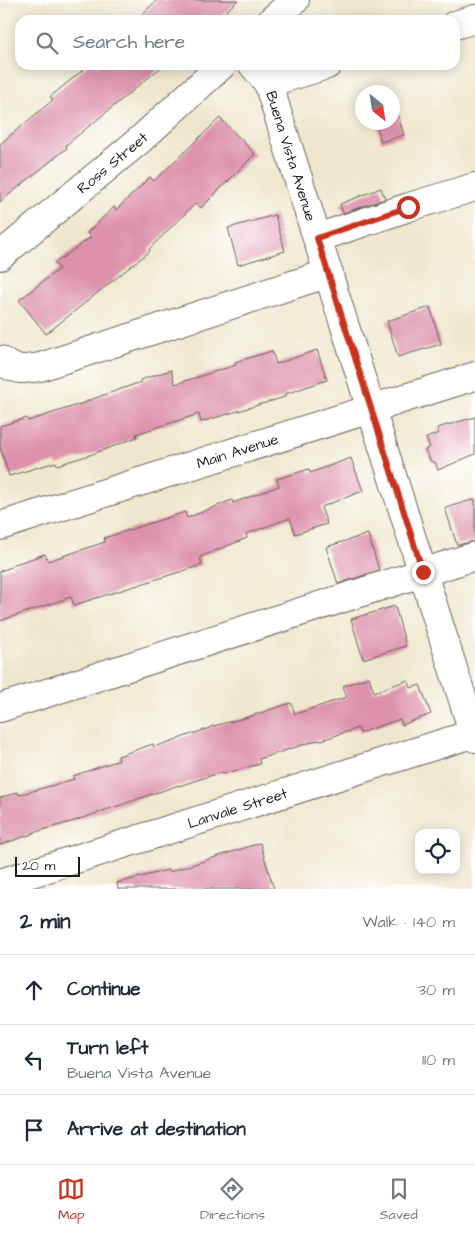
<!DOCTYPE html>
<meta charset="utf-8">
<style>
body{margin:0;font-family:"Architects Daughter",sans-serif;background:#f2f2f3;color:#1f2937}
.controls{position:absolute;right:15px;bottom:15px;display:grid;overflow:hidden;border-radius:10px;box-shadow:0 2px 12px #0003}
.controls button{width:45px;height:45px;display:grid;place-items:center;padding:0;border:0;border-bottom:1px solid #e0e1e3;background:#fff;color:#1f2937;font:25px sans-serif}
.compass{position:absolute;left:355px;top:85px;width:45px;height:45px;border-radius:50%;background:#fff;box-shadow:0 2px 12px #0003;rotate:150deg}
.scale{position:absolute;left:15px;bottom:12px;width:65px;box-sizing:border-box;padding-left:5px;border:2px solid #1c1c1c;border-top:0;font-size:14px;line-height:18px;white-space:nowrap;color:#1c1c1c;-webkit-text-stroke:4px #fff;paint-order:stroke}
.stop{position:absolute;width:15px;height:15px;margin:-11px;border:4px solid #c8321e;border-radius:50%;background:#fff}
.stop.end{background:#c8321e;border-color:#fff;box-shadow:0 1px 5px #0008}
.list{margin:0;padding:0;list-style:none}
h2{display:flex;justify-content:space-between;align-items:center;height:65px;margin:0;padding:0 20px;font-size:21px}
h2 small{font-size:16px;font-weight:400;color:#747a83}
.list li{display:grid;grid-template-columns:32px 1fr auto;gap:15px;align-items:center;box-sizing:border-box;height:70px;padding:0 20px;border-top:1px solid #e0e1e3}
.list b{display:block;font-size:19px;white-space:nowrap}
.list p{margin:0;font-size:16px;white-space:nowrap;color:#747a83}
.list em{font-size:16px;font-style:normal;color:#747a83}
.icon{flex:none;width:28px;height:28px;fill:none;stroke:currentColor;stroke-width:2;stroke-linecap:round;stroke-linejoin:round}
.map{position:relative;flex:none;width:475px;height:889px;overflow:hidden}
.search{position:absolute;background:#fff;box-shadow:0 2px 12px #0003;left:15px;right:15px;top:15px;height:55px;display:flex;align-items:center;gap:12px;box-sizing:border-box;padding:0 18px;border-radius:15px;color:#747a83;font-size:19px}
.sheet{height:275px;background:#fff}
nav{display:flex;justify-content:space-around;align-items:center;box-sizing:border-box;height:70px;border-top:1px solid #e0e1e3;background:#fff;font-size:14px;color:#747a83}
nav a{display:grid;justify-items:center;gap:2px}
nav .on{color:#c8321e}
.map>svg:first-child{display:block}
</style>
<div class="map">
<svg width="475" height="889" viewBox="0 0 475 889">
<rect width="100%" height="100%" fill="#fff"/>
<filter id="ink" filterUnits="userSpaceOnUse"><feTurbulence type="fractalNoise" baseFrequency=".02" numOctaves="2"/><feDisplacementMap in="SourceGraphic" scale="10" xChannelSelector="R" yChannelSelector="G"/><feConvolveMatrix kernelMatrix="1 2 1 2 8 2 1 2 1" color-interpolation-filters="sRGB"/></filter>
<filter id="wash" filterUnits="userSpaceOnUse"><feTurbulence type="fractalNoise" baseFrequency=".0096" numOctaves="4" result="noise"/><feDisplacementMap in="SourceGraphic" scale="20" xChannelSelector="R" yChannelSelector="G"/><feGaussianBlur stdDeviation="1.12" result="paint"/><feColorMatrix in="noise" values="0 0 0 0 0 0 0 0 0 0 0 0 0 0 0 0 0 1.4 0 .05"/><feComposite in="paint" operator="in"/></filter>
<g filter="url(#wash)">
<rect width="100%" height="100%" fill="#efe7cd"/>
<g id="blocks">
<!-- building -->
<path fill="#dd91ac" d="M157,0H238L217,20H136Z
M89,65H164L66,145L67,148L0,202V144L53,100L50,97Z
M392,95L404,135L381,142L376,122H392Z
M220,118L255,154L201,208L196,203L149,249L150,251L46,334L19,300L59,269L55,263L91,237L87,233L114,207L116,210L150,177L154,181Z
M381,188L385,199L343,213L340,204Z
M275,215L285,251L238,265L228,228Z
M430,307L441,344L398,357L387,321Z
M317,350L327,380L285,394V397L201,422L199,414L136,434L137,437L93,454L57,465L56,462L9,476L0,447V426L27,418L28,421L87,402V401L141,382L140,380L171,370L175,384L236,365L235,362L272,351L276,364Z
M475,417V454L438,470L435,462H431L425,450L430,447L426,438L439,433L437,428Z
M351,458L363,491L321,507L327,524L295,534L290,518L246,534L247,538L200,557L202,565L74,605L71,597L0,621V571L12,567V565L45,554L48,561L105,542L104,538L185,512L187,518L232,500L233,503L279,486L277,479L309,469L310,473Z
M475,499V541L457,545L445,508Z
M368,534L379,570L338,584L326,547Z
M395,606L406,646L363,659L351,619Z
M369,677L374,692L408,680L411,688L420,685L431,714L402,725L400,719L360,733L358,728L319,741L318,740L259,759L260,764L223,774L222,772L179,786V785L74,821L32,833V834L0,845V798L18,792L19,795L74,779L73,776L119,760L118,756L153,744L154,747L210,728V727L248,717L291,703L295,714L347,697L343,686Z
M260,843L274,889H118L117,883L168,870L169,872Z"/>
</g>
</g>
<g filter="url(#ink)">
<use href="#blocks" fill-opacity="0" stroke="#66635a" stroke-width="1"/>
<g fill="none" stroke-linecap="round" stroke-linejoin="round">
<defs>
<g id="minor">
<path d="M272,20L295,0"/>
<path d="M455,25L475,19"/>
<path id="s1" d="M253,65L268,83L475,738"/>
<path d="M268,83L327,65"/>
<path d="M317,238L409,207L475,187"/>
<path id="s2" d="M0,256L141,139L222,65"/>
<path d="M0,360C15,371 23,370 40,367L329,273"/>
<path id="s3" d="M0,526L475,376"/>
<path d="M0,708L475,556"/>
<path id="s4" d="M0,883L475,733"/>
</g>
</defs>
<!-- minor casing -->
<use href="#minor" stroke="#66635a" stroke-width="30"/>
<!-- minor -->
<use href="#minor" stroke="#fff" stroke-width="28"/>
</g>
</g>
<g fill="none" stroke-linecap="round" stroke-linejoin="round" filter="url(#ink)">
<!-- route -->
<path stroke="#c8321e" stroke-width="6" d="M408,207L317,238L423,572"/>
</g>
<g text-anchor="middle" stroke-width="4" stroke-linejoin="round" paint-order="stroke">
<!-- street labels -->
<g font-size="15" fill="#1c1c1c" stroke="#fff">
<text dy="5" stroke="none"><textPath href="#s1" startOffset="100">Buena Vista Avenue</textPath></text>
<text dy="5" stroke="none"><textPath href="#s2" startOffset="146">Ross Street</textPath></text>
<text dy="5" stroke="none"><textPath href="#s3" startOffset="249">Main Avenue</textPath></text>
<text dy="5" stroke="none"><textPath href="#s4" startOffset="249">Lanvale Street</textPath></text>
</g>
</g>
</svg>
<div class="controls">
<button><svg class="icon" aria-label="locate" viewBox="0 0 24 24"><circle cx="12" cy="12" r="6"/><path d="M12 2v4M12 18v4M2 12h4M18 12h4"/></svg></button>
</div>
<svg class="compass" viewBox="-18 -18 36 36"><path d="M0-13l5 13h-10z" fill="#e53935"/><path d="M0 13l5-13h-10z" fill="#747a83"/></svg>
<div class="scale">20 m</div>
<div class="stop" style="left:408px;top:207px"></div>
<div class="stop end" style="left:423px;top:572px"></div>
<div class="search"><svg class="icon" aria-label="search" viewBox="0 0 24 24"><circle cx="10" cy="10" r="6"/><path d="M15 15l6 6"/></svg>Search here</div>
</div>
<section class="sheet">
<h2>2 min<small>Walk · 140 m</small></h2>
<ul class="list">
<li><svg class="icon" aria-label="ahead" viewBox="0 0 24 24"><path d="M12 20V5M6 11l6-6 6 6"/></svg><div><b>Continue</b></div><em>30 m</em></li>
<li><svg class="icon" aria-label="left" viewBox="0 0 24 24"><path d="M17 20v-9H6M10 6l-5 5 5 5"/></svg><div><b>Turn left</b><p>Buena Vista Avenue</p></div><em>110 m</em></li>
<li><svg class="icon" aria-label="arrive" viewBox="0 0 24 24"><path d="M6 21V4h12l-3 4 3 4H6"/></svg><div><b>Arrive at destination</b></div></li>
</ul>
</section>
<nav>
<a class="on"><svg class="icon" aria-label="map" viewBox="0 0 24 24"><path d="M3 6l6-2 6 2 6-2v14l-6 2-6-2-6 2zM9 4v14M15 6v14"/></svg>Map</a>
<a><svg class="icon" aria-label="directions" viewBox="0 0 24 24"><path d="M12 3l9 9-9 9-9-9zM9 14v-3h6M13 9l2 2-2 2"/></svg>Directions</a>
<a><svg class="icon" aria-label="saved" viewBox="0 0 24 24"><path d="M7 4h10v16l-5-4-5 4z"/></svg>Saved</a>
</nav>
